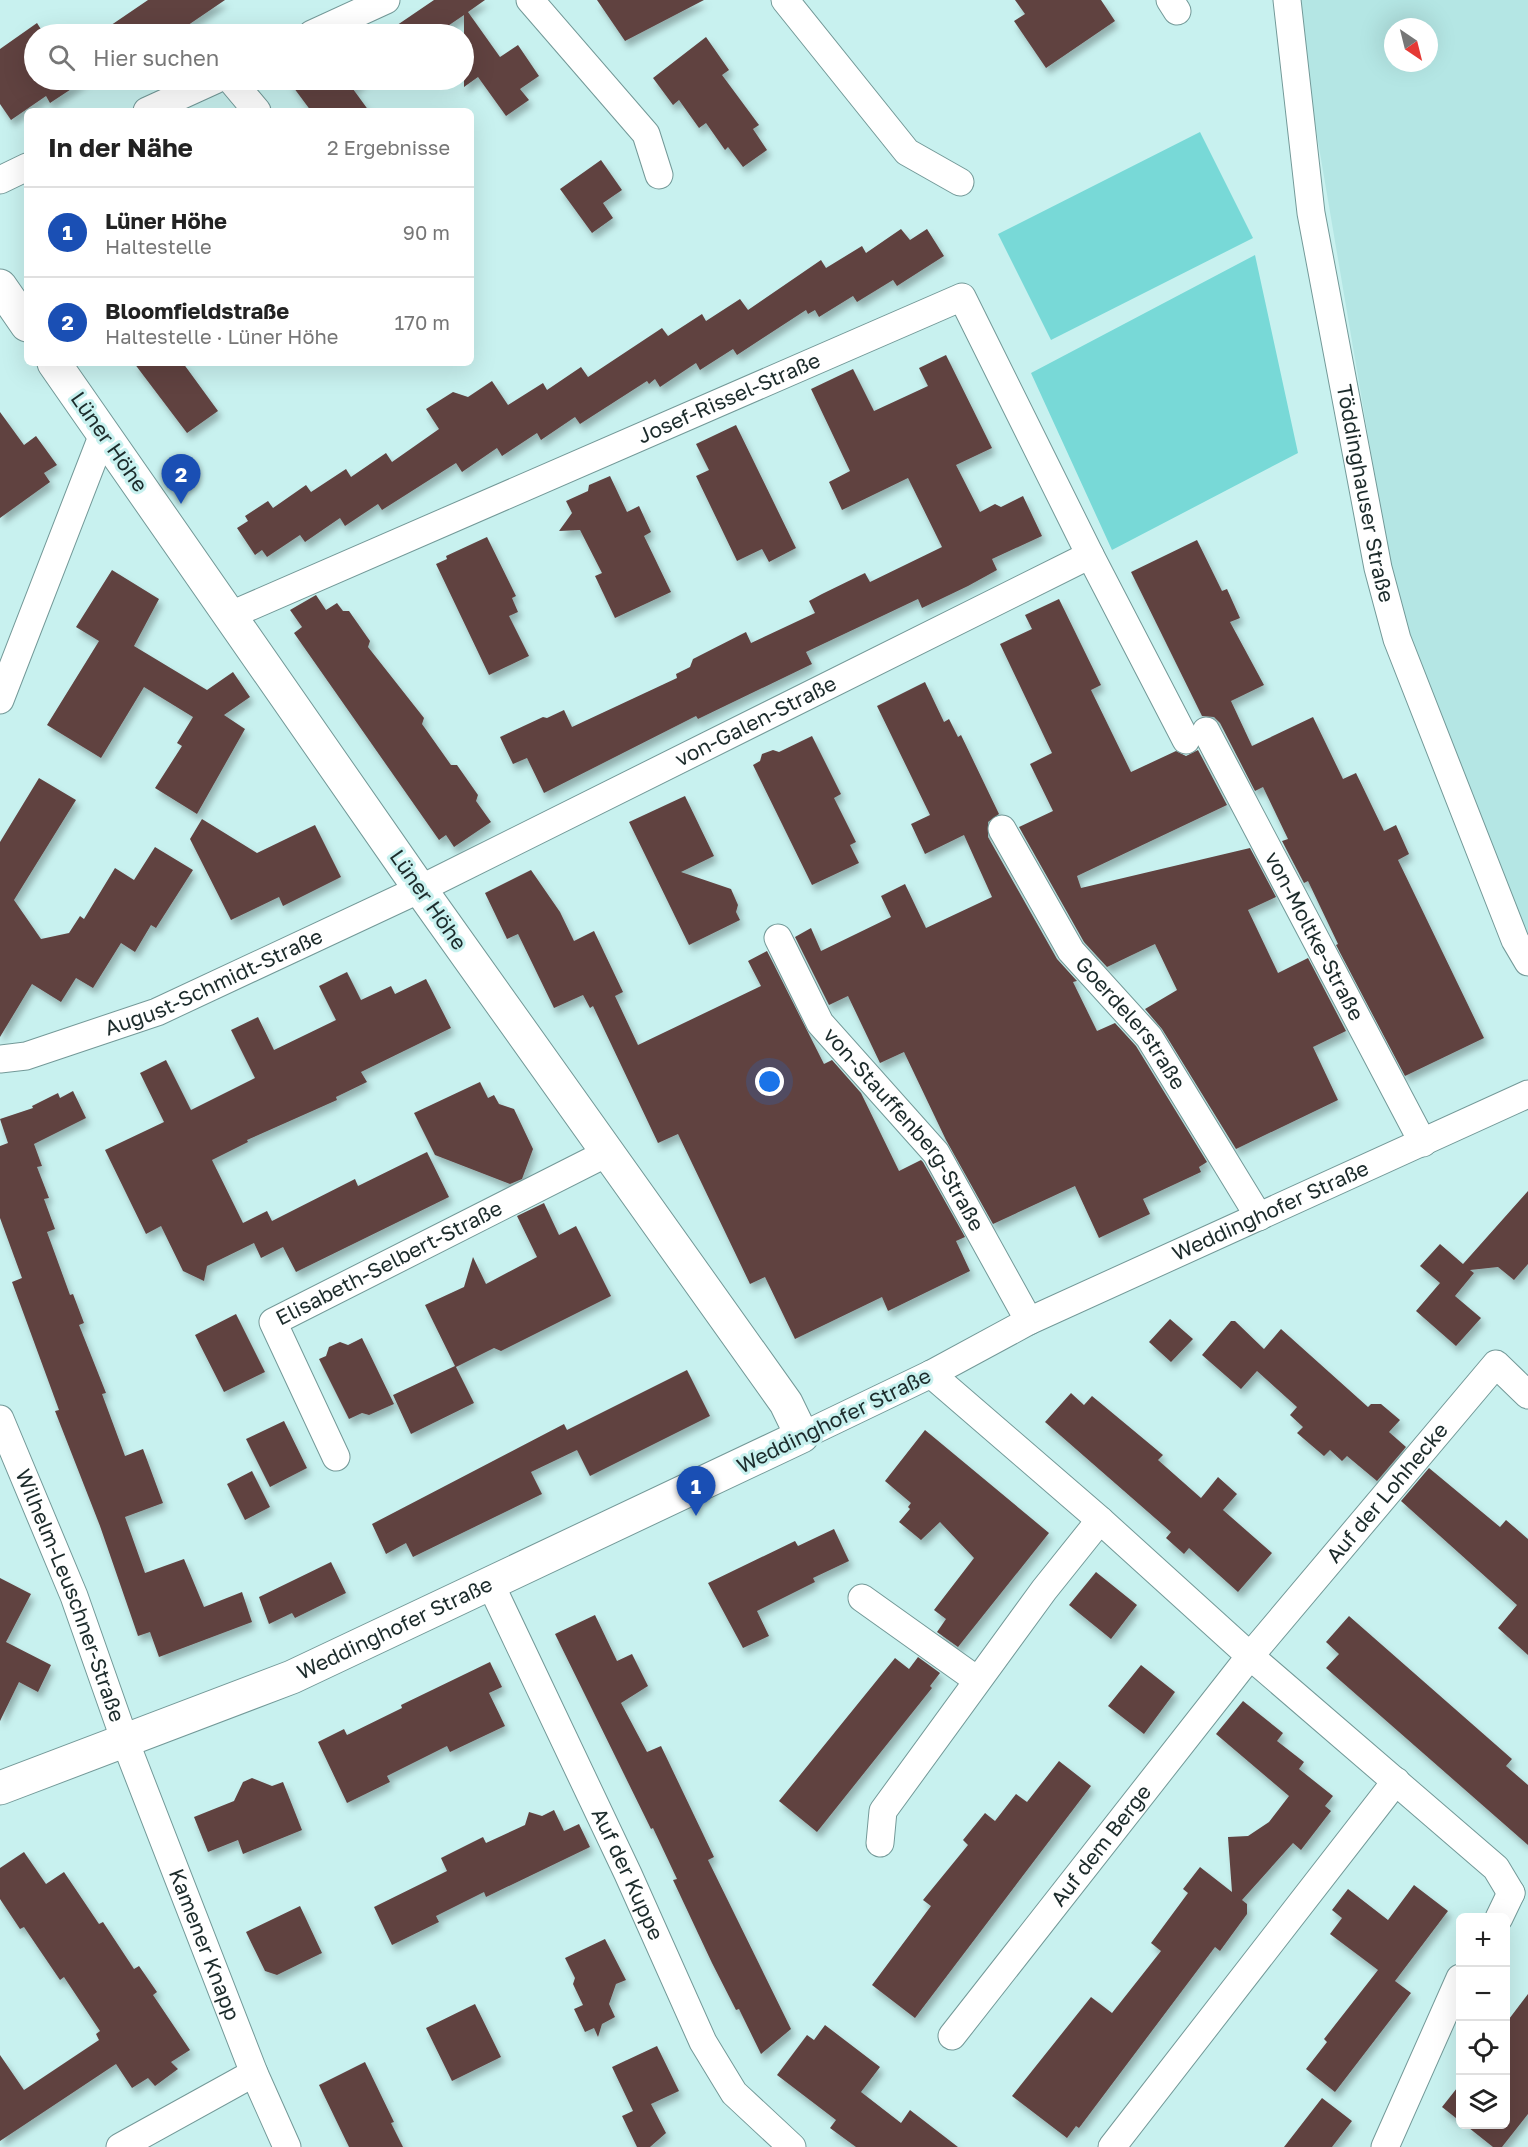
<!DOCTYPE html>
<html lang="de">
<meta charset="utf-8">
<style>
body{margin:0;font-family:"Golos Text",sans-serif;background:#f6f6f6;color:#222}
.controls{position:absolute;right:18px;bottom:18px;display:grid;overflow:hidden;border-radius:9px;box-shadow:0 6px 24px #0002}
.controls button{width:54px;height:54px;display:grid;place-items:center;padding:0;border:0;border-bottom:2px solid #e0e0e0;background:#fff;color:#222;font:30px sans-serif}
.compass{position:absolute;left:1384px;top:18px;width:54px;height:54px;border-radius:50%;background:#fff;box-shadow:0 6px 24px #0002;rotate:145deg}
.you{position:absolute;left:770px;top:1082px;width:21px;height:21px;margin:-15px;border:4px solid #fff;border-radius:50%;background:#1a73e8;box-shadow:0 0 0 9px #1a73e833}
.badge{display:grid;place-items:center;width:39px;height:39px;border-radius:50%;background:#ab1729;color:#fff;font-size:20px;font-weight:700}
.pin{position:absolute;translate:-50% -50px;filter:drop-shadow(0 2px 3px #0008)}
.pin::after{content:'';position:absolute;top:32px;width:21px;height:18px;background:inherit;clip-path:polygon(0 0,100% 0,50% 100%)}
.list{margin:0;padding:0;list-style:none}
h2{display:flex;justify-content:space-between;align-items:center;height:78px;margin:0;padding:0 24px;font-size:26px}
h2 small{font-size:20px;font-weight:400;color:#767676}
.list li{display:grid;grid-template-columns:39px 1fr auto;gap:18px;align-items:center;box-sizing:border-box;height:90px;padding:0 24px;border-top:2px solid #e0e0e0}
.list b{display:block;font-size:22px;white-space:nowrap}
.list p{margin:0;font-size:20px;white-space:nowrap;color:#767676}
.list em{font-size:20px;font-style:normal;color:#767676}
.icon{flex:none;width:33px;height:33px;fill:none;stroke:currentColor;stroke-width:2;stroke-linecap:round;stroke-linejoin:round}
.map{position:relative;flex:none;width:1528px;height:2147px;overflow:hidden}
.search{position:absolute;background:#fff;box-shadow:0 6px 24px #0002;left:24px;top:24px;width:450px;height:66px;display:flex;align-items:center;gap:15px;box-sizing:border-box;padding:0 21px;border-radius:33px;color:#767676;font-size:22px}
.panel{position:absolute;background:#fff;box-shadow:0 6px 24px #0002;left:24px;top:108px;width:450px;height:258px;border-radius:9px}
.map>svg:first-child{display:block}
</style>
<div class="map">
<svg width="1528" height="2147" viewBox="0 0 1528 2147">
<defs>
<filter id="shadow"><feDropShadow dx="3.5" dy="6" stdDeviation="3" flood-color="#0004"/></filter>
</defs>
<rect width="100%" height="100%" fill="#c8f1ef"/>
<!-- built -->
<path fill="#b4e6e4" fill-rule="evenodd" d="M1299,0H1528V951L1397,606L1304,59ZM1393,27H1429V63H1393Z"/>
<!-- green -->
<path fill="#78d9d7" d="M1200,132L1253,238L1051,340L998,234Z
M1255,255L1298,453L1112,550L1031,373Z"/>
<!-- building -->
<path fill="#604241" filter="url(#shadow)" d="M148,0H225L175,34H98Z
M434,0H485L468,12L500,57L518,45L539,76L520,89L529,100L506,116L478,77L464,87V15L436,34H384Z
M597,0H704L625,41Z
M1015,0H1101L1115,21L1046,68L1014,21L1025,14Z
M37,23L44,34H34V80H85L50,103L46,96L11,120L0,104V49Z
M706,37L729,70L722,75L759,125L753,129L767,150L743,167L728,147L725,150L706,123L699,128L679,100L673,105L653,78Z
M288,80H365L353,89L369,111H311Z
M601,160L622,190L603,203L613,218L592,233L560,189Z
M901,229L910,240L927,229L944,256L897,286L893,280L857,302L853,296L819,317L815,310L808,314L806,310L737,355L733,349L700,370L696,363L660,387L655,379L649,384L647,381L580,424L575,417L541,440L537,433L502,456L497,448L462,472L456,463L382,510L378,504L345,526L340,518L305,542L300,535L267,557L262,550L255,555L237,528L248,521L245,516L268,501L273,508L306,485L311,492L346,469L351,477L386,453L392,462L439,429L426,409L453,392L468,397L492,381L508,405L543,383L547,390L581,367L588,377L662,328L668,336L702,314L706,321L740,299L748,310L821,260L826,268L862,246L866,253Z
M946,355L992,448L956,465L980,512L995,504L1001,507L1023,496L1042,536L992,559L997,570L968,586L922,608L918,599L842,635L806,652L812,664L698,719L696,716L544,793L527,758L513,764L500,737L543,717L547,718L564,710L572,727L677,678L676,674L690,667L693,659L746,632L751,643L815,613L809,601L822,594L865,573L870,582L942,547L908,478L842,510L829,482L850,471L811,389L853,369L874,411L928,386L919,368Z
M134,363H183L218,411L187,433Z
M0,412L24,445L36,436L57,465L44,473L50,482L0,518Z
M736,425L796,548L769,562L762,549L737,561L696,476L709,470L696,444Z
M610,476L627,512L639,506L651,532L644,536L671,592L615,618L595,576L602,573L580,530L559,531L572,513L566,501L588,491L589,485Z
M487,537L516,596L512,598L518,612L509,616L529,656L489,675L436,564L447,559L446,556Z
M1197,540L1222,591L1227,589L1240,618L1230,622L1264,685L1231,701L1252,746L1313,717L1343,779L1356,773L1384,831L1396,825L1409,854L1398,860L1484,1038L1405,1076L1336,945L1338,944L1308,881L1304,883L1282,841L1288,839L1263,787L1255,791L1220,723L1214,717L1202,716L1131,572Z
M112,570L159,599L134,646L207,690L233,672L250,697L224,715L245,729L197,814L155,788L182,746L177,743L193,717L144,687L101,758L47,725L99,641L76,627Z
M316,595L326,610L337,603L343,611H349L370,641L368,647L424,718L422,724L451,765H457L478,795L476,801L491,822L454,847L446,835L439,840L294,633L302,627L290,610Z
M1059,599L1101,685L1091,690L1131,772L1176,751L1186,756L1198,750L1227,805L1077,876L1081,888L1250,848L1276,897L1248,910L1278,973L1308,958L1346,1031L1313,1047L1338,1100L1236,1149L1162,1029L1145,1009L1177,990L1155,944L1107,967L1084,942L1019,827L1053,811L1030,764L1052,753L1000,644L1032,629L1025,615Z
M925,682L944,722L949,719L958,737L961,735L999,814L988,822V837L1057,959L1077,981L1073,982L1097,1031L1115,1023L1136,1046L1207,1162L1199,1167L1201,1172L1143,1199L1150,1214L1099,1238L1075,1186L993,1224L946,1140L904,1052L880,1063L848,996L829,1005L795,937L811,928L821,951L891,917L881,896L905,884L926,928L992,897L964,835L925,854L911,824L930,815L877,706Z
M812,736L841,794L834,798L856,842L850,845L859,863L812,885L753,765L760,761L762,754L773,750L779,752Z
M39,778L76,800L14,900L41,939L69,933L80,916L84,919L115,868L134,880L155,847L193,870L156,928L151,925L135,952L121,943L93,988L76,978L61,1002L32,984L0,1037V842Z
M685,796L714,856L681,872L731,889L738,905L736,912L740,920L689,945L629,822Z
M202,819L257,853L315,825L341,877L283,906L279,897L231,920L190,839Z
M531,870L560,912L574,941L594,931L623,992L615,996L638,1045L761,986L748,961L767,951L824,1064L832,1060L861,1093L899,1171L921,1160L923,1162L965,1237L956,1241L970,1271L888,1311L882,1297L795,1339L765,1277L750,1284L678,1134L658,1143L593,1006L590,1008L583,995L554,1008L518,934L507,939L485,893Z
M347,972L361,1000L391,986L395,994L426,979L451,1028L361,1072L367,1082L336,1097L337,1100L247,1140L248,1142L212,1160L243,1223L267,1211L272,1221L355,1179L358,1186L427,1152L449,1197L296,1272L283,1247L261,1258L254,1243L207,1266L204,1281L183,1271L161,1226L146,1234L105,1150L164,1122L140,1073L166,1060L191,1110L255,1078L231,1030L258,1017L274,1050L336,1020L319,986Z
M480,1082L488,1098L494,1095L499,1104L514,1109L533,1149L522,1179L510,1184L435,1155L414,1113Z
M73,1091L86,1118L34,1144L42,1166L37,1167L49,1198L44,1199L55,1229L47,1232L70,1295L73,1294L84,1323L79,1325L106,1393L102,1394L125,1456L143,1449L163,1503L125,1517L145,1573L184,1559L204,1607L242,1592L252,1622L159,1657L150,1632L138,1636L100,1526L55,1411L59,1410L12,1282L22,1278L0,1218V1146L8,1143L0,1119L33,1108L32,1106L58,1093L60,1098Z
M1528,1191V1264L1514,1280L1498,1267L1470,1270L1474,1273L1455,1296L1481,1318L1456,1346L1416,1311L1440,1283L1420,1266L1440,1244L1463,1264Z
M544,1203L559,1235L576,1226L611,1296L501,1351L494,1348L456,1367L474,1403L411,1434L393,1395L455,1366L425,1305L464,1287L473,1257L486,1284L537,1257L517,1216Z
M236,1314L265,1372L224,1392L195,1335Z
M1170,1319L1193,1339L1171,1362L1149,1342Z
M1231,1321H1235L1264,1349L1281,1329L1368,1407L1371,1404H1381L1400,1420L1389,1432L1406,1447L1377,1481L1347,1456L1342,1461L1330,1450L1324,1456L1297,1433L1303,1427L1290,1415L1297,1407L1257,1371L1241,1389L1202,1355Z
M362,1338L394,1404L369,1415L362,1413L349,1419L319,1359L326,1356L329,1347L340,1342L348,1345Z
M687,1370L710,1416L590,1476L567,1430Z
M1071,1393L1084,1405L1092,1396L1163,1455L1158,1460L1201,1498L1218,1477L1237,1494L1223,1510L1272,1553L1238,1592L1189,1548L1184,1554L1166,1538L1171,1532L1045,1422Z
M284,1421L307,1468L270,1487L246,1439Z
M564,1424L577,1450L531,1472L542,1494L413,1557L406,1543L386,1554L372,1524Z
M925,1430L1049,1533L958,1647L937,1632L946,1619L934,1610L974,1558L940,1522L921,1540L899,1522L910,1509L908,1507L911,1503L885,1481Z
M1429,1468L1500,1527L1506,1520L1528,1539V1655L1498,1628L1517,1605L1401,1501Z
M252,1471L270,1507L245,1520L227,1484Z
M834,1529L849,1561L813,1578L815,1582L757,1611L769,1636L743,1648L708,1583L795,1541L798,1546Z
M331,1562L346,1593L295,1618L292,1613L269,1624L259,1597Z
M1096,1572L1137,1605L1111,1639L1069,1605Z
M0,1578L31,1594L6,1642L51,1665L38,1692L19,1682L0,1721Z
M595,1615L617,1661L632,1654L648,1686L621,1703L647,1752L661,1746L714,1857L708,1860L791,2029L761,2054L739,2009L736,2010L712,1963L673,1880L677,1879L653,1828L651,1829L555,1634Z
M1349,1616L1512,1759L1506,1766L1528,1785V1845L1326,1668L1339,1654L1326,1642Z
M918,1657L940,1673L930,1686L932,1688L817,1832L779,1801L895,1658L909,1669Z
M490,1662L502,1687L489,1693L505,1726L450,1752L447,1746L387,1776L390,1782L347,1803L318,1742L344,1729L347,1735L402,1708L401,1705Z
M1141,1665L1175,1692L1144,1734L1108,1706Z
M1243,1701L1283,1733L1277,1741L1304,1762L1299,1769L1333,1796L1325,1806L1331,1811L1301,1850L1293,1843L1242,1900L1247,1904V1914L1220,1951L1215,1947L1079,2128L1076,2126L1067,2138L1012,2096L1091,1997L1112,2013L1161,1951L1151,1943L1188,1893L1183,1889L1200,1867L1232,1892L1228,1837L1248,1836L1269,1822L1289,1796L1216,1734Z
M1059,1761L1091,1786L915,2018L872,1985L931,1906L923,1900L968,1845L963,1840L985,1813L995,1821L1016,1794L1027,1802Z
M252,1778L272,1786L283,1782L302,1830L243,1854L238,1840L208,1852L194,1817L234,1801L243,1782Z
M554,1810L564,1831L579,1824L590,1847L486,1897L484,1892L436,1916L439,1922L392,1945L374,1907L447,1871L441,1858L483,1837L486,1843L525,1825L529,1812L542,1816Z
M24,1852L46,1884L64,1872L99,1924L103,1922L134,1969L139,1966L157,1992L153,1995L190,2050L171,2062L178,2069L155,2086L148,2078L132,2088L116,2064L0,2141V2055L24,2090L99,2040L96,2034L100,2031L64,1977L60,1980L24,1927L20,1929L0,1899V1868Z
M1414,1885L1448,1911L1395,1981L1411,1993L1335,2092L1306,2069L1327,2042L1324,2039L1378,1970L1330,1934L1342,1918L1332,1910L1348,1889L1388,1920Z
M300,1906L322,1953L277,1975L265,1971L246,1932Z
M605,1939L626,1980L616,1984L609,2004L615,2017L602,2024L598,2037L594,2028L585,2032L574,2009L583,2005L573,1984L575,1978L565,1958Z
M1528,1994V2114L1502,2147H1493L1464,2124H1506V2023Z
M475,2004L501,2057L452,2081L426,2028Z
M825,2025L880,2067L861,2092L901,2123L910,2110L958,2147H856L830,2128L836,2120L777,2075L807,2035L814,2040Z
M657,2046L679,2091L651,2104L666,2133L650,2147H637L622,2116L633,2111L612,2067Z
M365,2062L394,2122L391,2123L403,2147H349L319,2085Z
M1461,2083V2122L1442,2107Z
M1322,2098L1352,2121L1332,2147H1284Z"/>
<g fill="none" stroke-linecap="round" stroke-linejoin="round">
<defs>
<g id="minor">
<path d="M530,0L646,134L659,175"/>
<path d="M785,0L907,152L960,182"/>
<path d="M1170,0L1177,11"/>
<path id="s1" d="M1287,0L1311,213L1378,568L1397,639L1515,940L1528,962"/>
<path d="M312,34L386,0"/>
<path d="M231,80L257,111"/>
<path d="M147,111L215,80"/>
<path d="M0,180L27,167"/>
<path id="s2" d="M231,615L962,297L1090,555L1186,740"/>
<path d="M0,700L103,434"/>
<path id="s3" d="M1206,731L1423,1143"/>
<path id="s4" d="M1002,829L1071,951L1149,1037L1259,1217"/>
<path id="s5" d="M778,938L820,1023L936,1153L1029,1321"/>
<path id="s6" d="M0,1059L26,1056L157,1012L420,889L1090,555"/>
<path d="M931,1374L1100,1520L1250,1656L1496,1868L1511,1893"/>
<path id="s7" d="M0,1419L74,1596L125,1741L254,2073L287,2147"/>
<path id="s8" d="M802,1436L931,1374L1029,1321L1528,1094"/>
<path id="s9" d="M336,1457L273,1322L607,1153"/>
<path id="s10" d="M490,1583L628,1874L703,2042L734,2093L792,2147"/>
<path d="M862,1598L977,1680"/>
<path d="M880,1843L883,1811L1044,1590L1100,1520"/>
<path d="M1499,1918L1511,1893"/>
<path id="s11" d="M952,2036L1250,1656L1496,1364L1528,1395"/>
<path d="M120,2147L254,2073"/>
<path d="M1112,2147L1396,1781"/>
<path d="M1385,2147L1460,1978"/>
</g>
<g id="tertiary">
<path d="M0,286L27,325"/>
<path id="s12" d="M0,1788L292,1677L802,1436L786,1403L420,889L54,363"/>
</g>
</defs>
<!-- minor casing -->
<use href="#minor" stroke="#739998" stroke-width="29"/>
<!-- tertiary casing -->
<use href="#tertiary" stroke="#739998" stroke-width="35"/>
<!-- minor -->
<use href="#minor" stroke="#fff" stroke-width="27"/>
<!-- tertiary -->
<use href="#tertiary" stroke="#fff" stroke-width="33"/>
</g>
<g text-anchor="middle" stroke-width="6" stroke-linejoin="round" paint-order="stroke">
<!-- street labels -->
<g font-size="21" fill="#1c2b2b" stroke="#c8f1ef">
<text dy="7" stroke="none"><textPath href="#s2" startOffset="543">Josef-Rissel-Straße</textPath></text>
<text transform="translate(109 442) rotate(55)" y="7">Lüner Höhe</text>
<text dy="7" stroke="none"><textPath href="#s1" startOffset="500">Töddinghauser Straße</textPath></text>
<text dy="7" stroke="none"><textPath href="#s6" startOffset="830">von-Galen-Straße</textPath></text>
<text transform="translate(428 900) rotate(55)" y="7">Lüner Höhe</text>
<text dy="7" stroke="none"><textPath href="#s3" startOffset="232">von-Moltke-Straße</textPath></text>
<text dy="7" stroke="none"><textPath href="#s6" startOffset="228">August-Schmidt-Straße</textPath></text>
<text dy="7" stroke="none"><textPath href="#s4" startOffset="234">Goerdelerstraße</textPath></text>
<text dy="7" stroke="none"><textPath href="#s5" startOffset="231">von-Stauffenberg-Straße</textPath></text>
<text dy="7" stroke="none"><textPath href="#s8" startOffset="520">Weddinghofer Straße</textPath></text>
<text dy="7" stroke="none"><textPath href="#s9" startOffset="279">Elisabeth-Selbert-Straße</textPath></text>
<text transform="translate(834 1421) rotate(-26)" y="7">Weddinghofer Straße</text>
<text dy="7" stroke="none"><textPath href="#s11" startOffset="696">Auf der Lohhecke</textPath></text>
<text dy="7" stroke="none"><textPath href="#s7" startOffset="190">Wilhelm-Leuschner-Straße</textPath></text>
<text dy="7" stroke="none"><textPath href="#s12" startOffset="426">Weddinghofer Straße</textPath></text>
<text dy="7" stroke="none"><textPath href="#s11" startOffset="242">Auf dem Berge</textPath></text>
<text dy="7" stroke="none"><textPath href="#s10" startOffset="322">Auf der Kuppe</textPath></text>
<text dy="7" stroke="none"><textPath href="#s7" startOffset="564">Kamener Knapp</textPath></text>
</g>
</g>
</svg>
<div class="controls">
<button>+</button>
<button>−</button>
<button><svg class="icon" aria-label="locate" viewBox="0 0 24 24"><circle cx="12" cy="12" r="6"/><path d="M12 2v4M12 18v4M2 12h4M18 12h4"/></svg></button>
<button><svg class="icon" aria-label="layers" viewBox="0 0 24 24"><path d="M12 4l9 5-9 5-9-5zM3 14l9 5 9-5"/></svg></button>
</div>
<svg class="compass" viewBox="-18 -18 36 36"><path d="M0-13l5 13h-10z" fill="#e53935"/><path d="M0 13l5-13h-10z" fill="#767676"/></svg>
<div class="you"></div>
<div class="pin badge" style="left:696px;top:1516px;background:#1a4fb4">1</div>
<div class="pin badge" style="left:181px;top:504px;background:#1a4fb4">2</div>
<div class="search"><svg class="icon" aria-label="search" viewBox="0 0 24 24"><circle cx="10" cy="10" r="6"/><path d="M15 15l6 6"/></svg>Hier suchen</div>
<section class="panel">
<h2>In der Nähe<small>2 Ergebnisse</small></h2>
<ul class="list">
<li><span class="badge" style="background:#1a4fb4">1</span><div><b>Lüner Höhe</b><p>Haltestelle</p></div><em>90 m</em></li>
<li><span class="badge" style="background:#1a4fb4">2</span><div><b>Bloomfieldstraße</b><p>Haltestelle · Lüner Höhe</p></div><em>170 m</em></li>
</ul>
</section>
</div>
